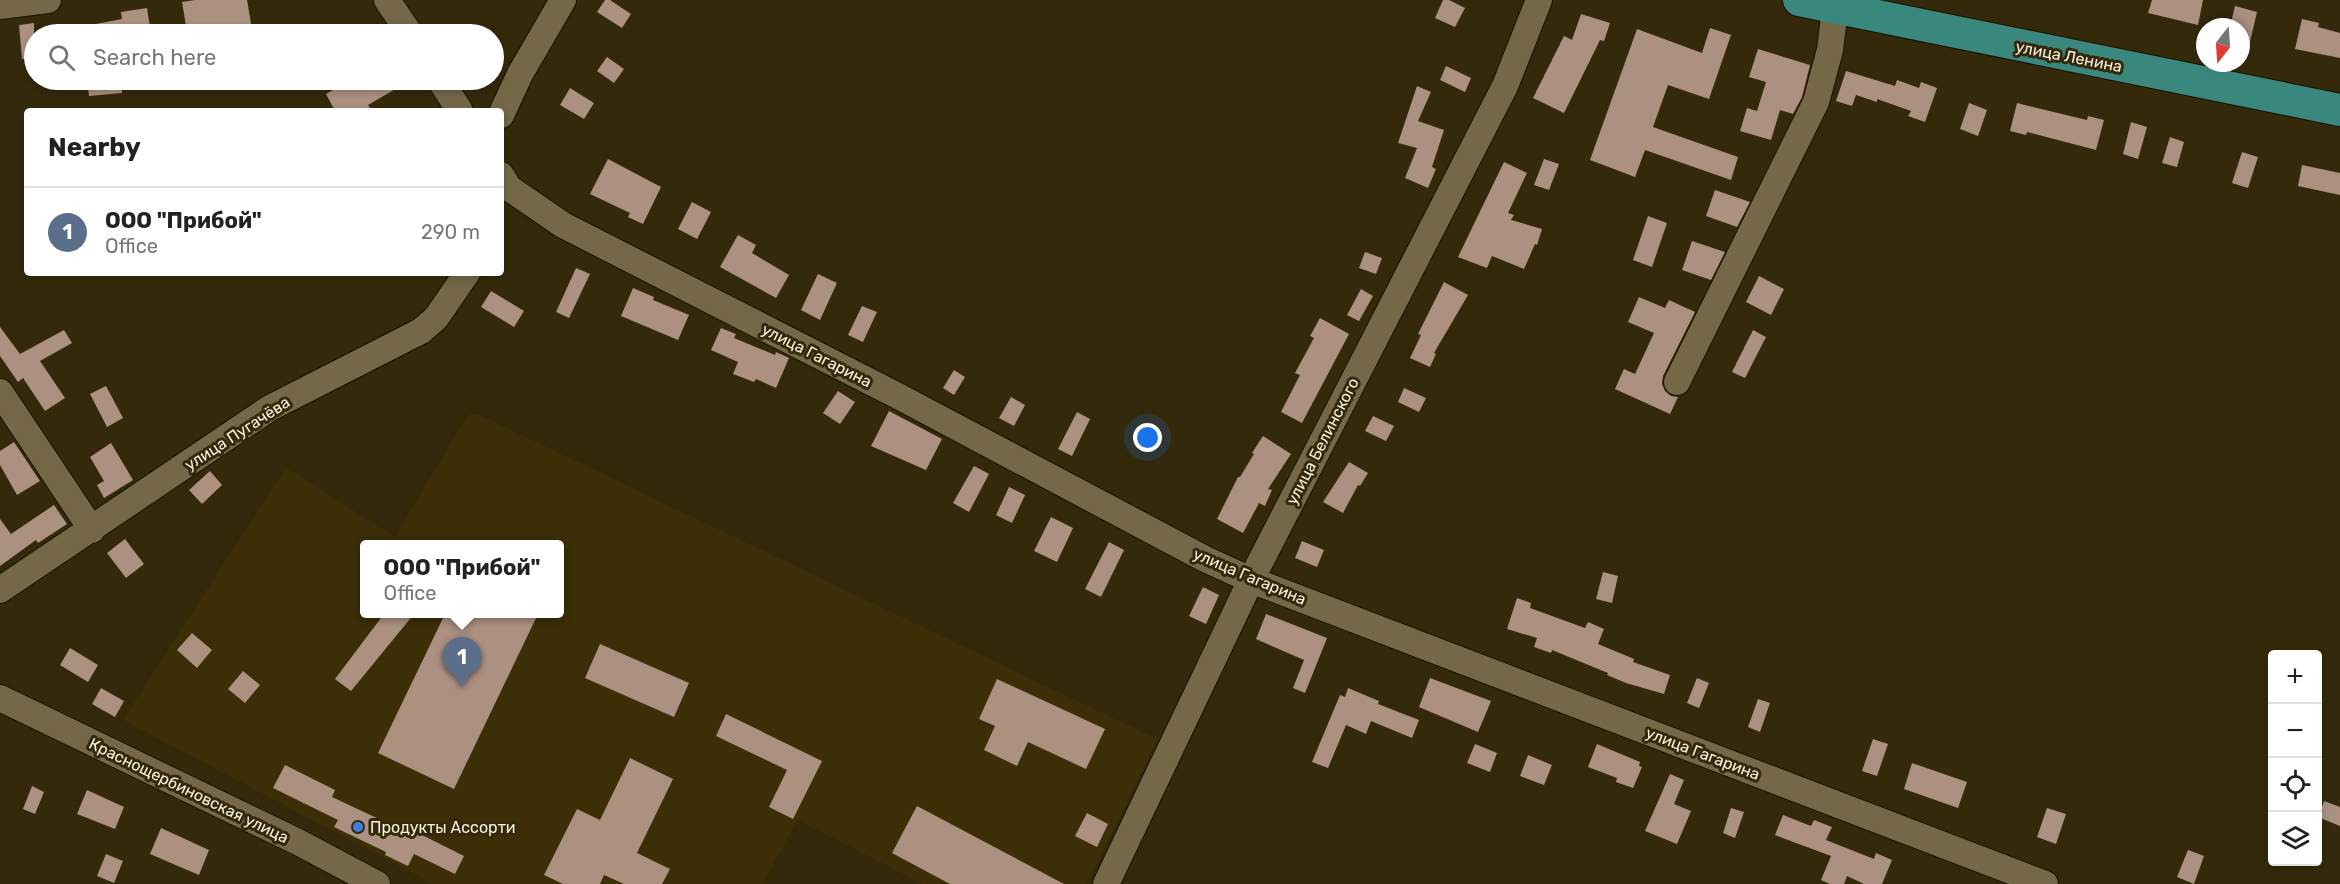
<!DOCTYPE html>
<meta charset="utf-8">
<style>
body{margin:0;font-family:Rubik,sans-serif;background:#f2f2f2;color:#222}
.controls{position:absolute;right:18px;bottom:18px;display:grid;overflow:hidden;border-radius:6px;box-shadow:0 3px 9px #0003}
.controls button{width:54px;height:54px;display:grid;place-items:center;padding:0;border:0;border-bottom:2px solid #e0e0e0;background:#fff;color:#222;font:30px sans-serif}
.compass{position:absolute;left:2196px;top:18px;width:54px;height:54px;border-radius:50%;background:#fff;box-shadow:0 3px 9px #0003;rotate:197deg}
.you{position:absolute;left:1148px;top:438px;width:21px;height:21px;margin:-15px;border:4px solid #fff;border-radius:50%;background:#1a73e8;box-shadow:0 0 0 9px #1a73e833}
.badge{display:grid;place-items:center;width:39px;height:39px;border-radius:50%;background:#111827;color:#fff;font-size:20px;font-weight:700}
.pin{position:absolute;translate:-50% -50px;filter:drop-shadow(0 2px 3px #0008)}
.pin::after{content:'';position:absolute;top:32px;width:21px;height:18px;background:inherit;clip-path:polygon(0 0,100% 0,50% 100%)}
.popup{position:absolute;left:360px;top:540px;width:204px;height:78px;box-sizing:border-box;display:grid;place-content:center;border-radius:6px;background:#fff;filter:drop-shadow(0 2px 4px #0005);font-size:20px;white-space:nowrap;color:#767676}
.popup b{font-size:22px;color:#222}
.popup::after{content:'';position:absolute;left:50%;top:100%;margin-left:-12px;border:12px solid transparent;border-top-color:#fff}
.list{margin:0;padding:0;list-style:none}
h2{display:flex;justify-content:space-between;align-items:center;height:78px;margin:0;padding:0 24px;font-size:26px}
h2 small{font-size:20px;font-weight:400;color:#767676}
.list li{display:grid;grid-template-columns:39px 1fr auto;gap:18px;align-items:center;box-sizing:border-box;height:90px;padding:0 24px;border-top:2px solid #e0e0e0}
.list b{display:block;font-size:22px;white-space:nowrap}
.list p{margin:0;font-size:20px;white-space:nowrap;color:#767676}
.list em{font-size:20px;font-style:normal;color:#767676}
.icon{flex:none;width:33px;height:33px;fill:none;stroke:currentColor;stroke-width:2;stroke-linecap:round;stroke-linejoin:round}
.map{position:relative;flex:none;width:2340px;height:884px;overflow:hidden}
.search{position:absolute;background:#fff;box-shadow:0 3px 9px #0003;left:24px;top:24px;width:480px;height:66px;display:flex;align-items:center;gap:15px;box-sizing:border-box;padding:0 21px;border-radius:33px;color:#767676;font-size:22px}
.panel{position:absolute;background:#fff;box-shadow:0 3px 9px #0003;left:24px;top:108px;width:480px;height:168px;border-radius:6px}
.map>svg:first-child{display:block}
</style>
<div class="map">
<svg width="2340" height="884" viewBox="0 0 2340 884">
<rect width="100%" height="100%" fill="#34290b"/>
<!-- built -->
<path fill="#3c2f07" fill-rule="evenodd" d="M469,413L482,416L1157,739L1087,884H923L797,820L763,884H433L123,720L286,467L395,537ZM364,544H560V614H364Z"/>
<!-- building -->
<path fill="#ac9181" d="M195,0H247L252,29L221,33L220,27L187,32L182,2Z
M605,0H610L631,14L622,28L597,12Z
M1443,0H1449L1465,8L1455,27L1435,18Z
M2152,0H2203L2198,25L2148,13Z
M2235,6L2257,12L2246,59L2241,58V27H2230Z
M147,8L151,34H75L74,28L122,19L121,12Z
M1581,14L1610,23L1604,41L1600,40L1564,113L1533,98L1564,36L1572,40Z
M2302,19L2319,23L2318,27L2340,33V58L2295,49Z
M34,23V58L22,59L19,25Z
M1710,28L1731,35L1709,99L1668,85L1653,127L1738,157L1731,180L1645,150L1635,177L1590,160L1637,29L1702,53Z
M1758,49L1810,65L1802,97L1793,114L1780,110L1771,140L1740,131L1747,108L1757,111L1766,82L1749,77Z
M607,57L624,69L614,83L597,71Z
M1446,66L1471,78L1465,92L1440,80Z
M1846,71L1895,86L1897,80L1919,88L1921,82L1937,88L1925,122L1908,116L1911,111L1877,99V102L1856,95L1852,106L1836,101Z
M87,80H121L122,93L89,96Z
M351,80H411L368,105L372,111H335L326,94Z
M1417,86L1431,92L1418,121L1444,130L1432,167L1436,169L1428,188L1405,178L1417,148L1398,143Z
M570,88L594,103L584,119L560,105Z
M1969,103L1987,110L1978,136L1960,129Z
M2017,103L2087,120L2088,116L2104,120L2096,150L2027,132L2026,135L2010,131Z
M2131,122L2147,127L2138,159L2123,154Z
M2170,137L2184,142L2177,167L2162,163Z
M2242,152L2258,157L2248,188L2232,183Z
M608,159L661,187L643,224L628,217L630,213L590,194Z
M1544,159L1559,164L1549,190L1534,185Z
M1504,162L1527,173L1508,213L1514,215L1511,220L1542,229L1537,245L1535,244L1524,269L1492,256L1487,268L1458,257Z
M2302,165L2340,173V195L2298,186Z
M1715,190L1750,202L1737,227L1706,216Z
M692,202L711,212L697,239L678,229Z
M1648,216L1667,223L1652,267L1633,260Z
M738,235L756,245L752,253L789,275L776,298L720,267Z
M1692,241L1725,252L1711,280L1682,270Z
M1365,252L1382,258L1376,274L1359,268Z
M576,268L590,274L569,318L556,312Z
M818,274L837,283L820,320L801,310Z
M1759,276L1784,289L1771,315L1746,302Z
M1444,282L1468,295L1434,353L1436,354L1430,367L1410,358L1421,335L1418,334Z
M633,288L654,297L653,300L689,315L678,340L621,316Z
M1361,289L1373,296L1359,321L1347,315Z
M491,291L524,311L514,327L481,307Z
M1639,297L1665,308L1669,300L1695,312L1663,376L1662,384L1665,391L1671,396L1678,397L1670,414L1615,389L1624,369L1635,374L1654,333L1628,322Z
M862,306L877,312L863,342L848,335Z
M1320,318L1349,334L1302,423L1281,412L1300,375L1295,373L1314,338L1310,336Z
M0,327L20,354L64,330L72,343L40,361L65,398L45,411L23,378L18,382L0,356Z
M721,328L736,334L734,338L775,355L776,352L789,358L776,388L756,379L754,382L733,374L738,362L711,350Z
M1753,330L1766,337L1745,378L1732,372Z
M954,370L965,377L954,395L943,388Z
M106,386L123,418L107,427L90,394Z
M1404,388L1426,398L1419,412L1398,402Z
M838,391L855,402L840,424L823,413Z
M1011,397L1025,405L1014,426L999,418Z
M889,411L942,439L926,470L871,446Z
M1077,412L1090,419L1072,456L1058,449Z
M1373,416L1394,426L1386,441L1365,431Z
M1263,436L1291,454L1268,489L1272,490L1265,506L1259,503L1243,533L1217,519L1238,477H1240L1254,454L1252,453Z
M14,442L40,481L17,495L0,465V451Z
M111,443L133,480L104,498L97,485L104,481L90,457Z
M1349,462L1368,473L1360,486L1358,485L1343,513L1323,502Z
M974,466L989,474L969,512L953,503Z
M210,471L222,485L202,504L189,490Z
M1009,487L1025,495L1012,523L996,515Z
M54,505L67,524L38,543L36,540L0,566V519L11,534Z
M1051,517L1073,528L1057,562L1034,551Z
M125,539L144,564L126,578L107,553Z
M1302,541L1324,550L1317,567L1295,558Z
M1109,542L1124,550L1101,597L1085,589Z
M1603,572L1618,576L1612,603L1596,599Z
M1203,587L1219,595L1206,624L1189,616Z
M1517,598L1531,603L1530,608L1585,628L1588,622L1604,629L1598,644L1634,659L1633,662L1670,675L1664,694L1626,683L1607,675L1608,673L1552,650L1551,653L1534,647L1537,638L1507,629Z
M384,614H414L351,691L335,679Z
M445,614H538L454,789L378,753Z
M1266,614L1327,638L1305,693L1293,688L1304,660L1256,639Z
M192,633L212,650L197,668L177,650Z
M600,644L689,683L674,717L585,678Z
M70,648L98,665L88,682L60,665Z
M243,671L260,685L245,703L228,689Z
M1430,678L1491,701L1478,732L1419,707Z
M1697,678L1709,683L1699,708L1687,703Z
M997,679L1105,729L1086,769L1028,742L1017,766L984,750L995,726L979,719Z
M101,688L124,701L115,717L92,704Z
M1348,688L1379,701L1378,704L1419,720L1412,738L1371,721L1366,734L1346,725L1328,768L1312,762L1340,695L1345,697Z
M1758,699L1770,703L1760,732L1748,727Z
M726,714L822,761L793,819L769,807L787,770L716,736Z
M1873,739L1888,744L1877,776L1862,771Z
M1475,744L1497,753L1490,772L1467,763Z
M1597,744L1640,762L1639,766L1642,767L1633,788L1616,782L1617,778L1588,767Z
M1528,755L1552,765L1544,785L1520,776Z
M630,758L673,779L637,853L670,869L662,884H624L604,875L600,884H563L544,875L577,809L600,820Z
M1912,763L1967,782L1958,808L1904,789Z
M285,765L335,790L332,797L398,828L400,824L464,856L455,874L414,854L408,866L385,855L386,852L334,827L338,820L273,788Z
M1670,774L1684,780L1674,804L1691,811L1677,844L1645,831Z
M32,786L44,792L35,814L23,809Z
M87,790L124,807L115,829L77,814Z
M2324,801L2340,807V826L2318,817Z
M917,806L1064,884H950L892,853Z
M1731,808L1744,812L1735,838L1723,833Z
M2047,808L2066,814L2056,844L2037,837Z
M1087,813L1108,824L1097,847L1075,836Z
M1783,815L1811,826L1814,820L1832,827L1826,840L1874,859L1876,853L1892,860L1882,884H1864L1847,876L1844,884H1830L1821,880L1831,856L1775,835Z
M161,828L209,850L199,875L150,854Z
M2188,850L2204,856L2194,884L2177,877Z
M106,854L123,861L114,883L97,876Z"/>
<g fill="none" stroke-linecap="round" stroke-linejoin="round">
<defs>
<path id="minor" d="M387,0L410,34
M0,6L48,0
M440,80L460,111
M501,115L520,74L563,0
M501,175L509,188L563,225L898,396L1205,559L1251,580L2045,884
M1677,382L1816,102L1830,50L1835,9
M0,392L92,530
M0,590L270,408L421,331L436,318L467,273
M0,698L298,842L377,884
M1106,884L1251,580L1505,86L1539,0"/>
<path id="major" d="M1799,0L2340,110"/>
</defs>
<!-- minor casing -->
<use href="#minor" stroke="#1a1200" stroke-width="28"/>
<!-- major casing -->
<use href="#major" stroke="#1a1200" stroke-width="34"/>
<!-- minor -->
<use href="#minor" stroke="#746849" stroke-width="26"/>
<!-- major -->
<use href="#major" stroke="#3a877d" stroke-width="32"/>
</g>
<!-- markers -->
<circle fill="#3f7fe0" stroke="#34290b" stroke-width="2" cx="358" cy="827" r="6"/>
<g text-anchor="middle" stroke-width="6" stroke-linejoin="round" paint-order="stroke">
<!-- street labels -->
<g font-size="16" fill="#f8f1e0" stroke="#34290b">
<text transform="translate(2069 56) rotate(11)" y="6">улица Ленина</text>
<text transform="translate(817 355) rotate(27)" y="6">улица Гагарина</text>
<text transform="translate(237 433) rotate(-33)" y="6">улица Пугачёва</text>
<text transform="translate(1322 441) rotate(-63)" y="6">улица Белинского</text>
<text transform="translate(1250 576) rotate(23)" y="6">улица Гагарина</text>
<text transform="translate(1703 753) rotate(21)" y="6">улица Гагарина</text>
<text transform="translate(189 790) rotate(26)" y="6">Краснощербиновская улица</text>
</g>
<!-- poi labels -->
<g font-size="16" fill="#f8f1e0" stroke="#34290b" text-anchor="start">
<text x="370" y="833">Продукты Ассорти</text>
</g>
</g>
</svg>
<div class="controls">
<button>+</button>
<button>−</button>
<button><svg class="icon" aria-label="locate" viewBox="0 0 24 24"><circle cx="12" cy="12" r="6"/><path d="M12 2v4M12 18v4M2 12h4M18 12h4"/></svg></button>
<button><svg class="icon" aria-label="layers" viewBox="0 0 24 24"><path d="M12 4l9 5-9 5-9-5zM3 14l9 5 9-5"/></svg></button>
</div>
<svg class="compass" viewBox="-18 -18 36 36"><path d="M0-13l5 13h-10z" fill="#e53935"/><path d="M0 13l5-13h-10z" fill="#767676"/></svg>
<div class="you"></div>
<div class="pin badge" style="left:462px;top:687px;background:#5c6f8a">1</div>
<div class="popup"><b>ООО &quot;Прибой&quot;</b>Office</div>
<div class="search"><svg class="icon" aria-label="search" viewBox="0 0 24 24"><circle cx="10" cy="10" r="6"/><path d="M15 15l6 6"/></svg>Search here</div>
<section class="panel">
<h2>Nearby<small></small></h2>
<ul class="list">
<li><span class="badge" style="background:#5c6f8a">1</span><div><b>ООО &quot;Прибой&quot;</b><p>Office</p></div><em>290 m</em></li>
</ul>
</section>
</div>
